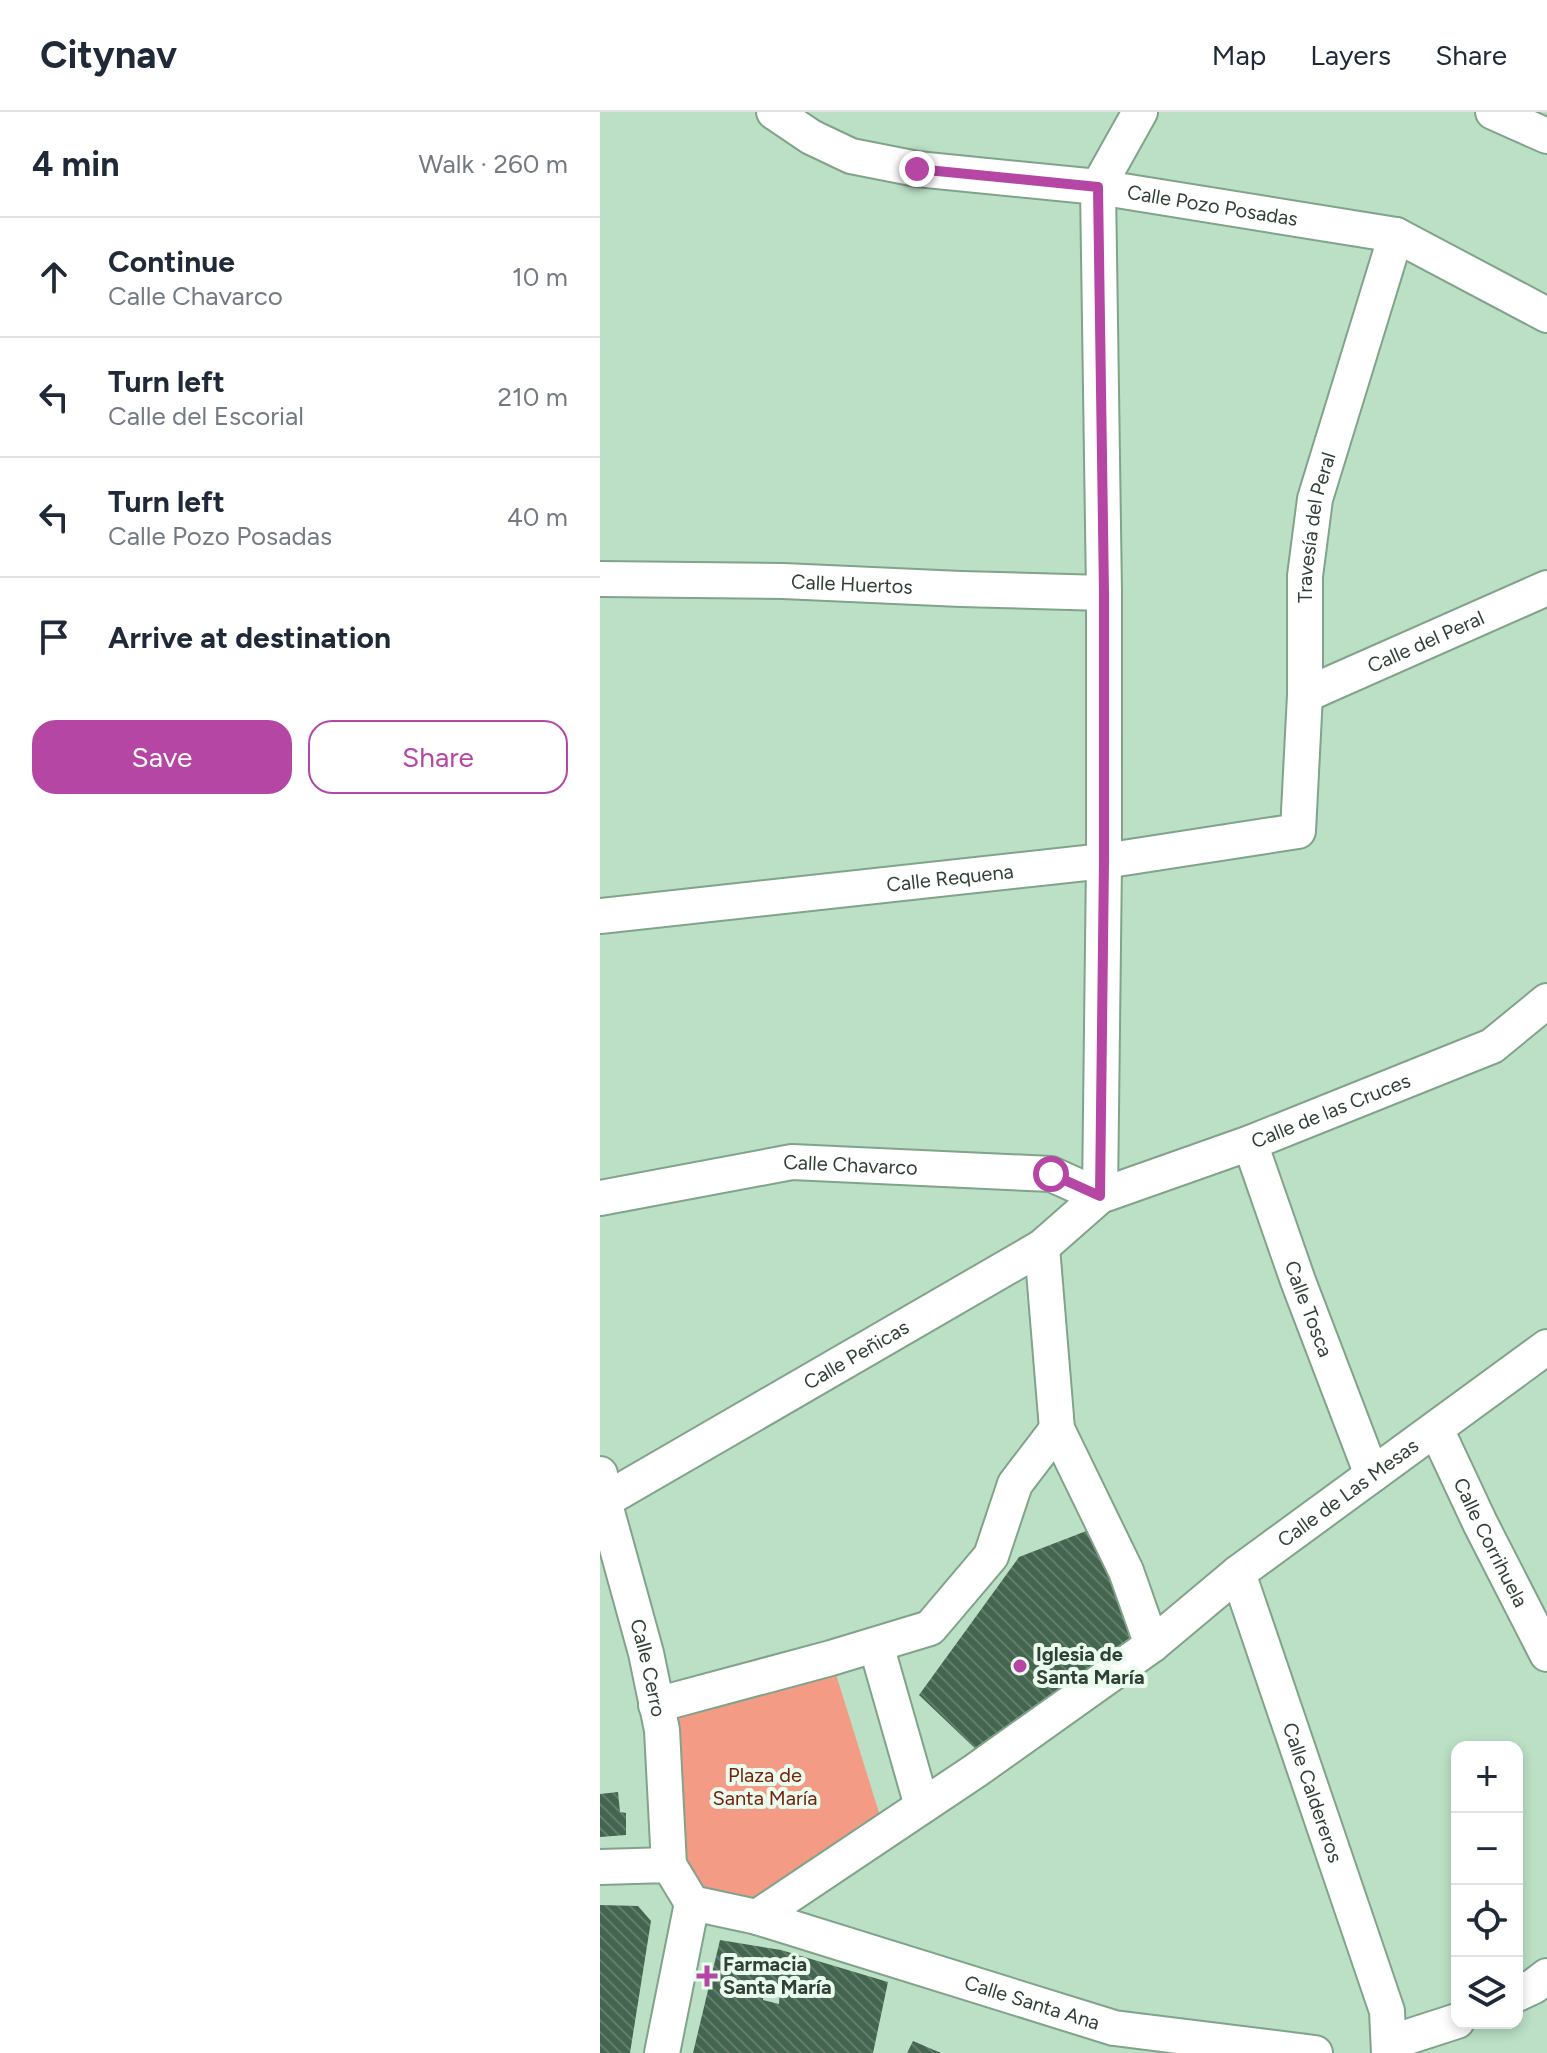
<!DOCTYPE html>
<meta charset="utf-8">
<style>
body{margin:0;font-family:Figtree,sans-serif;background:#f6f6f7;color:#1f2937}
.controls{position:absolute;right:24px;bottom:24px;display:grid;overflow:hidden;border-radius:16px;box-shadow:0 4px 12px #0003}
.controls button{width:72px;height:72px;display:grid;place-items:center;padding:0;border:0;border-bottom:2px solid #e0e1e3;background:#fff;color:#1f2937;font:40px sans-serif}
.stop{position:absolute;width:24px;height:24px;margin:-18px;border:6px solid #b546a4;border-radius:50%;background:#fff}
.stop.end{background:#b546a4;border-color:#fff;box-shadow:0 2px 8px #0008}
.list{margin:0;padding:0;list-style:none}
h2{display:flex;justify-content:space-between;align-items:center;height:104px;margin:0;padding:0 32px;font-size:34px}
h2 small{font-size:26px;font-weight:400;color:#747a83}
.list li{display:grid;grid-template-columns:52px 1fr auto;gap:24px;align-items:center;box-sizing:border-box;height:120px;padding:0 32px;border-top:2px solid #e0e1e3}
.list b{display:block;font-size:30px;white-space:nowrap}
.list p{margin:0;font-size:26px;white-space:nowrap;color:#747a83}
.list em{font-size:26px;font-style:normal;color:#747a83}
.actions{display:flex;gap:16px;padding:24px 32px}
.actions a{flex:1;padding:18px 0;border:2px solid #b546a4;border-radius:24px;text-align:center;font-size:28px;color:#b546a4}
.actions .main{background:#b546a4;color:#fff}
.icon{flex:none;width:44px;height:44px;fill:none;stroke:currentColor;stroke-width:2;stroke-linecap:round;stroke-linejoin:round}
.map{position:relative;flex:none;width:947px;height:1941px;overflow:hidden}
header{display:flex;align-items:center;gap:48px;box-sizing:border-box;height:112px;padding:0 40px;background:#fff;border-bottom:2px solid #e0e1e3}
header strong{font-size:38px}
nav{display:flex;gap:44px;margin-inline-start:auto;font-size:28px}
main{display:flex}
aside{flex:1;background:#fff}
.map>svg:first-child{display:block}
</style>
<header>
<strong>Citynav</strong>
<nav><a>Map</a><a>Layers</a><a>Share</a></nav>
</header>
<main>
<aside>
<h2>4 min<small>Walk · 260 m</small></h2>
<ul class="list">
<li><svg class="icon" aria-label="ahead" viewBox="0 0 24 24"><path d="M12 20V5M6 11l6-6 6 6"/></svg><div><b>Continue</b><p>Calle Chavarco</p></div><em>10 m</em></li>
<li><svg class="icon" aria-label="left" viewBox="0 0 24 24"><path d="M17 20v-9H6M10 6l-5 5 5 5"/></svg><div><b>Turn left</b><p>Calle del Escorial</p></div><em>210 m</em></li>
<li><svg class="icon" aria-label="left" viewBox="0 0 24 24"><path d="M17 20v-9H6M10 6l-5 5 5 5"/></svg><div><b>Turn left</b><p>Calle Pozo Posadas</p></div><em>40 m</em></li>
<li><svg class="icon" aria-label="arrive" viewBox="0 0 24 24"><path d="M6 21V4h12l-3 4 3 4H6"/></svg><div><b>Arrive at destination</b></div></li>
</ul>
<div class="actions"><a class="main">Save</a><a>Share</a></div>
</aside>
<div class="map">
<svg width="947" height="1941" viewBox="0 0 947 1941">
<defs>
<pattern id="building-back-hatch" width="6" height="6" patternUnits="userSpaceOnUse" patternTransform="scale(2)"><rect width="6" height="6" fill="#44654f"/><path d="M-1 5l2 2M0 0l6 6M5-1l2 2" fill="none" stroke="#637d6c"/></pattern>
</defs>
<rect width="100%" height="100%" fill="#bbe0c6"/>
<!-- green -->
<path fill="#f49b86" d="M231,1546L285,1720L157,1805L92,1791L56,1593Z"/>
<!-- building -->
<path fill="url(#building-back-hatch)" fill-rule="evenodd" d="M494,1416L538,1524L382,1643L319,1583L419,1445Z
M18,1680L20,1700L26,1701V1723L0,1725V1682Z
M0,1793L38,1794L51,1809L30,1941H0Z
M120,1828L181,1838L288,1870L273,1941H93ZM165,1873L180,1877L179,1892L163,1888Z
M313,1929L341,1941H307Z"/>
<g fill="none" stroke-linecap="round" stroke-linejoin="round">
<defs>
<g id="minor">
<path id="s1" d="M174,0L211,25L251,44L317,57L498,75L796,123L947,203"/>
<path d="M893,0L947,24"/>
<path id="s2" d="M0,467L183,469L361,477L504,481"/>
<path id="s3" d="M705,583L947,476"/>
<path id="s4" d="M0,804L504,749L698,719L705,583V464L715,387L796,123"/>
<path id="s5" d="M650,1031L698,1169L772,1363"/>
<path d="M500,1084L504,749V481L498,75L540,0"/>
<path id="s6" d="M0,1086L192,1050L451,1062L500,1084"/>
<path d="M442,1135L457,1317L526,1459L552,1533"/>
<path id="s7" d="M836,1317L880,1411L947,1542"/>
<path id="s8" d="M0,1362L4,1389L46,1541L62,1618L69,1753"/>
<path id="s9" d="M0,1391L442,1135L500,1084L650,1031L892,934L947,889"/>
<path id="s10" d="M638,1461L787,1899L789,1941"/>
<path d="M276,1533L322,1694"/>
<path d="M56,1593L231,1546L330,1516L391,1444L415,1372L457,1317"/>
<path id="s11" d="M0,1755L69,1753L92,1791L157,1805L514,1916L715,1941"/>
<path id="s12" d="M157,1805L375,1659L552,1533L638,1461L947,1235"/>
<path d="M917,1882L934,1874L947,1864"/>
<path d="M789,1931L857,1909"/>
<path d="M62,1941L92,1791"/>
</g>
</defs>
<!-- minor casing -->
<use href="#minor" stroke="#80a38a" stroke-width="38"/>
<!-- minor -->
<use href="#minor" stroke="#fff" stroke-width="34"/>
</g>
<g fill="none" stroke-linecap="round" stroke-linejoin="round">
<!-- route -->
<path stroke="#b546a4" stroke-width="10" d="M317,57L498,75L504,481V749L500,1084L451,1062"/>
</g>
<!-- markers -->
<g fill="#b546a4" stroke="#e9fcee" stroke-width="3">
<circle cx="420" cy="1554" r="8"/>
<path d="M103 1852h8v8h8v8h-8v8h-8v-8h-8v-8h8z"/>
</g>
<g text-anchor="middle" stroke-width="8" stroke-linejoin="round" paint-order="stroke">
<!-- street labels -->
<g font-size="20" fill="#314036" stroke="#e9fcee">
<text dy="7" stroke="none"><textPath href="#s1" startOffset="454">Calle Pozo Posadas</textPath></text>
<text dy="7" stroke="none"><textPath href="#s4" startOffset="1008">Travesía del Peral</textPath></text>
<text dy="7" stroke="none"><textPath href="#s2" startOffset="252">Calle Huertos</textPath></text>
<text dy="7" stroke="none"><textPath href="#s3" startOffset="132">Calle del Peral</textPath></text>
<text dy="7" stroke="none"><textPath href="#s4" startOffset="352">Calle Requena</textPath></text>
<text dy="7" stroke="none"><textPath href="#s9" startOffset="834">Calle de las Cruces</textPath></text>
<text dy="7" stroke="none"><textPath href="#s6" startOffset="254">Calle Chavarco</textPath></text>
<text dy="7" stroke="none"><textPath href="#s5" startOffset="176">Calle Tosca</textPath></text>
<text dy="7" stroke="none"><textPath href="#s9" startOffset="296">Calle Peñicas</textPath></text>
<text dy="7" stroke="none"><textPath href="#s12" startOffset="728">Calle de Las Mesas</textPath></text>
<text dy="7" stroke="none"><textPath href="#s7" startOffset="126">Calle Corrihuela</textPath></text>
<text dy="7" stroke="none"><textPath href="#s8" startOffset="200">Calle Cerro</textPath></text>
<text dy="7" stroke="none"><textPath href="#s10" startOffset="232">Calle Caldereros</textPath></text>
<text dy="7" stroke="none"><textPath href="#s11" startOffset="468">Calle Santa Ana</textPath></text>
</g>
<!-- poi labels -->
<g font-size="20" font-weight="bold" fill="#314036" stroke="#e9fcee" text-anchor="start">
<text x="436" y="1549">Iglesia de<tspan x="436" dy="23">Santa María</tspan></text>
<text x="123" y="1859">Farmacia<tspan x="123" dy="23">Santa María</tspan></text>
</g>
<!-- park labels -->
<g font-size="20" fill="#78200b" stroke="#e9fcee">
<text x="165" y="1670">Plaza de<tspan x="165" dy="23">Santa María</tspan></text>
</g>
</g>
</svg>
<div class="controls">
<button>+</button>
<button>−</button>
<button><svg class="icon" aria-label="locate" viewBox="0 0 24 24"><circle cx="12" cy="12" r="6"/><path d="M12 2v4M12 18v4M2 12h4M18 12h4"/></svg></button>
<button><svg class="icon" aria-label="layers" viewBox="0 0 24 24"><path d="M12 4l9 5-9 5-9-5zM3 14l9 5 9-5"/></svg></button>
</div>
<div class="stop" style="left:451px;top:1062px"></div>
<div class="stop end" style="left:317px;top:57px"></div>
</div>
</main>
